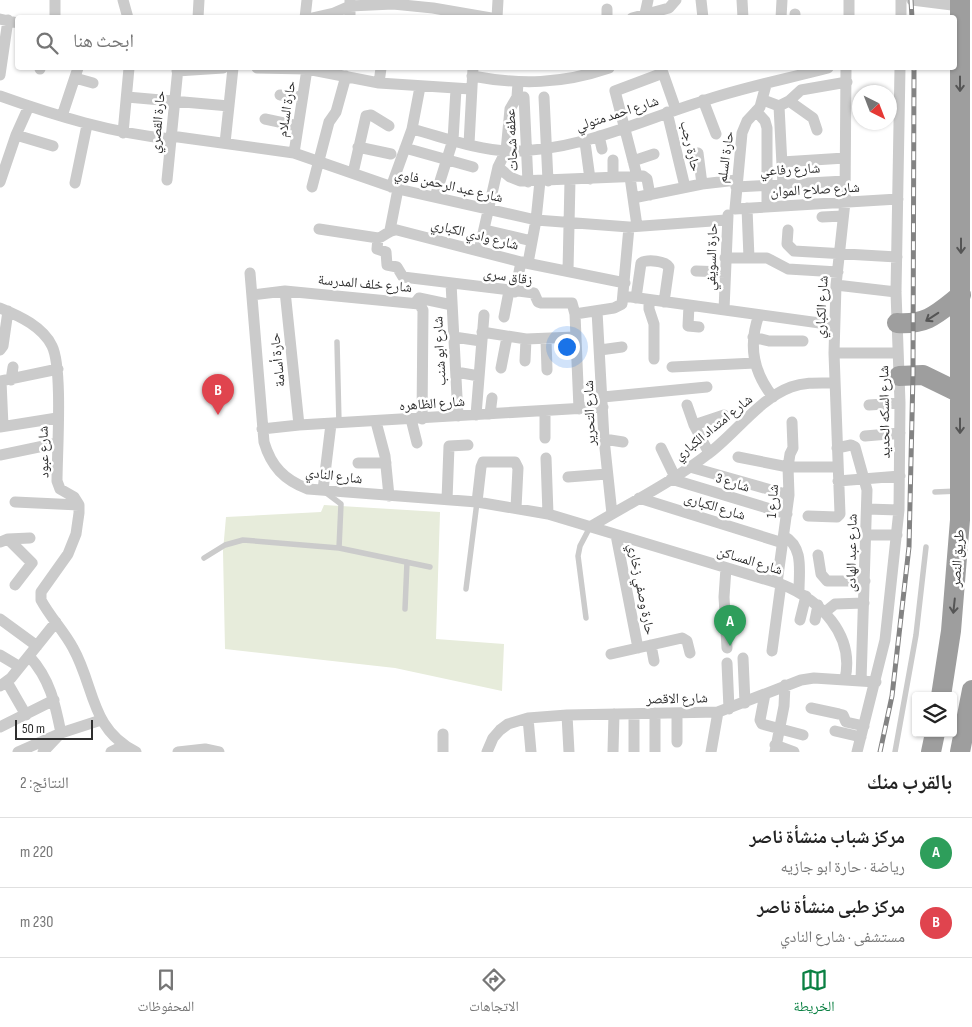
<!DOCTYPE html>
<html lang="ar">
<meta charset="utf-8">
<style>
body{margin:0;font-family:"Sofia Sans Condensed","Noto Naskh Arabic",sans-serif;background:#f2f2f2;color:#222;direction:rtl}
.controls{position:absolute;right:15px;bottom:15px;display:grid;overflow:hidden;border-radius:5px;box-shadow:0 1px 4px #0004}
.controls button{width:45px;height:45px;display:grid;place-items:center;padding:0;border:0;border-bottom:1px solid #e0e0e0;background:#fff;color:#222;font:25px sans-serif}
.compass{position:absolute;left:852px;top:85px;width:45px;height:45px;border-radius:50%;background:#fff;box-shadow:0 1px 4px #0004;rotate:138deg}
.scale{position:absolute;left:15px;bottom:12px;width:78px;box-sizing:border-box;padding-left:5px;border:2px solid #2e2e2e;border-top:0;font-size:14px;line-height:18px;white-space:nowrap;color:#2e2e2e;-webkit-text-stroke:4px #fff;paint-order:stroke}
.you{position:absolute;left:566px;top:346px;width:18px;height:18px;margin:-12px;border:4px solid #fff;border-radius:50%;background:#1a73e8;box-shadow:0 0 0 8px #1a73e833}
.badge{display:grid;place-items:center;width:32px;height:32px;border-radius:50%;background:#0b8043;color:#fff;font-size:16px;font-weight:700}
.pin{position:absolute;translate:-50% -41px;filter:drop-shadow(0 1px 2px #0008)}
.pin::after{content:'';position:absolute;top:26px;width:18px;height:15px;background:inherit;clip-path:polygon(0 0,100% 0,50% 100%)}
.list{margin:0;padding:0;list-style:none}
h2{display:flex;justify-content:space-between;align-items:center;height:65px;margin:0;padding:0 20px;font-size:21px}
h2 small{font-size:16px;font-weight:400;color:#767676}
.list li{display:grid;grid-template-columns:32px 1fr auto;gap:15px;align-items:center;box-sizing:border-box;height:70px;padding:0 20px;border-top:1px solid #e0e0e0}
.list b{display:block;font-size:19px;white-space:nowrap}
.list p{margin:0;font-size:16px;white-space:nowrap;color:#767676}
.list em{font-size:16px;font-style:normal;color:#767676}
.icon{flex:none;width:28px;height:28px;fill:none;stroke:currentColor;stroke-width:2;stroke-linecap:round;stroke-linejoin:round}
.map{position:relative;flex:none;width:972px;height:752px;overflow:hidden;direction:ltr}
.search{position:absolute;background:#fff;box-shadow:0 1px 4px #0004;left:15px;right:15px;top:15px;height:55px;display:flex;align-items:center;gap:12px;box-sizing:border-box;padding:0 18px;border-radius:5px;color:#767676;font-size:19px}
.sheet{height:205px;background:#fff}
nav{display:flex;justify-content:space-around;align-items:center;box-sizing:border-box;height:70px;border-top:1px solid #e0e0e0;background:#fff;font-size:14px;color:#767676}
nav a{display:grid;justify-items:center;gap:2px}
nav .on{color:#0b8043}
.map>svg:first-child{display:block}
</style>
<div class="map">
<svg width="972" height="752" viewBox="0 0 972 752">
<rect width="100%" height="100%" fill="#fff"/>
<!-- green -->
<path fill="#e7ecdb" d="M324,505L440,512L436,639L504,644L502,691L395,668L225,649L223,551L226,517L321,512Z"/>
<g fill="none" stroke-linecap="round" stroke-linejoin="round">
<!-- service -->
<path stroke="#cbcbcb" stroke-width="5.5" d="M337,342L339,424
M325,492L341,504L339,548
M935,492L958,491
M204,558L225,545L243,540L339,548L430,567
M466,589L477,502
M405,609L407,562
M586,618L578,556L580,546L590,527
M895,752L916,635L926,547"/>
<!-- minor -->
<path stroke="#cbcbcb" stroke-width="11" d="M55,0V18
M123,0L128,18
M701,0L703,18
M742,0L743,18
M849,0V18
M912,0L960,6
M607,9V18
M645,14L648,0
M795,14V18
M198,18L199,0
M305,18L307,0
M312,18L334,13L350,6L393,4L433,8L491,18
M350,18V0
M497,18L498,0
M632,18L669,8L676,0
M781,18L782,0
M901,18V0
M0,19L18,23
M257,68L307,69L379,83L471,89
M40,69V68
M177,71L223,68
M0,75L8,20
M472,76C520,85 562,84 609,68
M75,78L93,83
M379,83L381,68
M280,95L302,97
M0,96C56,116 112,133 171,139
M127,97L229,106
M524,97L528,182
M544,97L548,181
M703,100L716,134
M763,100L779,106L789,101L801,90L847,82
M789,101L813,118L817,130
M779,106L783,185
M756,111L765,121L767,128V207
M667,112L685,187
M62,116L78,68
M265,119L298,126
M412,129C443,137 476,150 509,151C577,152 639,121 703,101C744,87 786,79 828,68
M123,133L129,68
M16,135L53,146
M171,136L294,153L398,189L536,220L629,227L726,220
M599,136L602,149
M585,142L590,179
M225,143L233,68
M469,144L473,68
M358,147L391,154
M405,148L473,167
M294,153L307,69
M698,153L702,184
M633,161L654,154
M782,162L845,158
M498,167L510,177L520,181L643,176L647,179L650,195
M353,173L366,116L371,115L389,126
M637,176L615,91L663,73L676,110
M613,177V160
M630,177L637,226
M167,180L178,68
M0,182L16,135L29,106
M75,183L87,125
M312,187L329,122L336,112L346,76
M391,187L412,129L420,87
M736,187L845,181
M435,197L453,140L456,89
M633,198L702,184L737,180
M747,208L749,258
M735,209L898,199
M735,209L742,133L747,121L760,107L766,85
M822,217L843,216
M319,229L378,238C386,236 389,229 397,230L521,262L625,283
M390,230L398,189
M485,230L532,241
M788,230L787,244L794,251L897,257
M378,238L377,249L386,252L387,265L397,267L403,277L534,293L538,302L541,303H572L575,314
M479,251L498,167L506,151L510,109L517,97L518,83
M725,258H767L788,269L838,272
M528,263L536,220L540,181
M568,271L570,180
M696,271L725,272
M250,273L264,442C271,466 284,480 308,489L477,502L548,514L781,584C820,600 855,634 845,679
M451,283L458,416
M836,285L896,292
M285,291L299,425
M515,292L521,262
M252,295L285,291L419,304L423,310L422,419
M624,296L834,325
M636,298L641,263C648,259 665,261 669,267L664,302
M649,300V309L654,324V359
M416,302L419,298L452,305
M689,305L688,326L699,327
M0,308C20,316 43,327 52,346C63,368 57,453 57,481L60,489L74,497L79,505V513L76,534L68,554L41,592V600C50,617 64,631 73,648C95,687 90,729 136,752
M724,310L728,215
M597,311L604,439L612,514
M759,315C748,345 753,372 773,397
M504,317L509,291
M482,332L526,339L575,337
M454,337L481,341
M753,337L769,341H803
M546,340L547,370
M0,350L3,346L8,311
M600,350L622,347
M834,353H898
M525,361L526,339
M672,367L755,363
M501,368L507,337
M456,372L479,376
M11,380L13,367
M0,381L58,369
M1,381L3,426
M603,397L707,387
M687,405L694,425L709,453
M869,405L900,403
M579,409L575,314L614,308L622,304L629,227
M545,411V438
M490,414L492,398
M476,415L484,315
M411,419L417,443
M376,422L385,456L389,496
M694,425L724,415
M0,427L57,418
M262,429L299,425L603,407
M865,436L900,433
M604,439L623,442
M661,448L675,477
M837,448L851,445L855,447L867,490L861,681
M0,455L58,443
M738,457L788,467H837
M546,458L548,514
M358,463H386
M690,467L789,495
M568,477L607,474
M671,479L787,514
M838,481L900,476
M323,490L331,424
M639,498L783,543
M447,500L449,446L468,445
M15,502L79,505
M477,502L481,467L483,462H515L518,468L516,508
M867,509L899,510
M808,516L837,517L840,514L834,353L836,285L845,202L846,68
M590,527C630,503 672,482 708,454C735,434 759,399 791,387C805,382 819,383 833,383
M616,535L638,648
M866,535H897
M784,536C804,547 799,571 799,591
M8,539L32,563L15,585
M0,542L8,539L30,538
M818,555L821,574L827,581H865
M726,568L724,597L727,648
M777,583L789,495L788,467L790,454L793,448L792,422
M825,612L835,604L864,603
M0,619L37,646
M800,620L806,596
M815,620L818,605
M651,645L654,661
M772,651L781,584
M611,654L682,638L687,641L690,653
M0,655L20,667
M29,656C50,679 55,703 61,733L43,752
M743,658L745,703
M727,663L729,709
M7,682L26,715
M0,686L11,678L56,622
M765,694L760,720L762,724L803,735
M811,708L839,714L843,715L846,722L864,726
M655,713V752
M567,715L569,752
M528,718L531,752
M0,727L54,700
M835,731L861,737
M677,742V713
M775,745L794,752
M18,752L61,733L101,720
M111,752L123,746
M178,752L205,749L219,752
M443,752V734
M487,752L493,738L500,730L508,724L528,718L567,715L718,712L801,680L814,678L876,682
M613,752L614,714
M634,752V714
M711,752L718,712
M775,752L784,706L785,685
M857,752L885,640L899,510L900,403L896,292L900,68"/>
<!-- trunk -->
<path stroke="#9e9e9e" stroke-width="20" d="M897,323C928,325 938,313 961,295
M899,376L923,375L960,393
M941,696L951,631L960,520V0
M931,752L935,733
M960,752L972,690"/>
<defs>
<path id="rail" d="M911,0L912,18
M880,752L892,696L909,547L913,374L914,68"/>
</defs>
<!-- rail casing -->
<use href="#rail" stroke="#838383" stroke-width="5"/>
<!-- rail -->
<use href="#rail" stroke="#fff" stroke-width="3" stroke-dasharray="9" stroke-linecap="butt"/>
</g>
<!-- one-way arrows -->
<defs><path id="oneway-shaft" d="M-6 0H5M1.5-3L5.5 0L1.5 3" fill="none" stroke-width="1.6" stroke-linecap="round" stroke-linejoin="round" transform="scale(1.25)"/></defs>
<g stroke="#555">
<use href="#oneway-shaft" transform="translate(960 84) rotate(90)"/>
<use href="#oneway-shaft" transform="translate(961 246) rotate(90)"/>
<use href="#oneway-shaft" transform="translate(932 317) rotate(147)"/>
<use href="#oneway-shaft" transform="translate(960 426) rotate(90)"/>
<use href="#oneway-shaft" transform="translate(954 606) rotate(96)"/>
</g>
<g text-anchor="middle" stroke-width="5" stroke-linejoin="round" paint-order="stroke">
<!-- street labels -->
<g font-size="14" fill="#2e2e2e" stroke="#fff">
<text transform="translate(286 109) rotate(-81)" y="5">حارة السلام</text>
<text transform="translate(617 113) rotate(-18)" y="5">شارع احمد متولي</text>
<text transform="translate(157 122) rotate(-85)" y="5">حارة القصري</text>
<text transform="translate(511 140) rotate(-93)" y="5">عطفه شحات</text>
<text transform="translate(691 146) rotate(77)" y="5">حارة رجب</text>
<text transform="translate(725 157) rotate(-82)" y="5">حارة السلم</text>
<text transform="translate(790 169) rotate(-3)" y="5">شارع رفاعي</text>
<text transform="translate(449 185) rotate(13)" y="5">شارع عبد الرحمن فاوي</text>
<text transform="translate(815 189) rotate(-3)" y="5">شارع صلاح الموان</text>
<text transform="translate(475 234) rotate(14)" y="5">شارع وادي الكباري</text>
<text transform="translate(711 257) rotate(-88)" y="5">حارة السويفي</text>
<text transform="translate(508 276) rotate(9)" y="5">زقاق سرى</text>
<text transform="translate(365 283) rotate(5)" y="5">شارع خلف المدرسة</text>
<text transform="translate(821 307) rotate(-87)" y="5">شارع الكباري</text>
<text transform="translate(439 351) rotate(-93)" y="5">شارع ابو شنب</text>
<text transform="translate(277 360) rotate(-96)" y="5">حارة أسامة</text>
<text transform="translate(432 403) rotate(-4)" y="5">شارع الظاهره</text>
<text transform="translate(884 412) rotate(-91)" y="5">شارع السكه الحديد</text>
<text transform="translate(589 413) rotate(-92)" y="5">شارع التحرير</text>
<text transform="translate(713 427) rotate(-39)" y="5">شارع امتداد الكباري</text>
<text transform="translate(43 452) rotate(-91)" y="5">شارع عبود</text>
<text transform="translate(334 475) rotate(7)" y="5">شارع النادي</text>
<text transform="translate(733 482) rotate(17)" y="5">شارع 3</text>
<text transform="translate(772 501) rotate(-86)" y="5">شارع 1</text>
<text transform="translate(715 506) rotate(17)" y="5">شارع الكبارى</text>
<text transform="translate(851 553) rotate(-89)" y="5">شارع عبد الهادى</text>
<text transform="translate(957 558) rotate(-86)" y="5">طريق النصر</text>
<text transform="translate(750 560) rotate(17)" y="5">شارع المساكن</text>
<text transform="translate(642 589) rotate(79)" y="5">حارة وصفي زخاري</text>
<text transform="translate(677 698) rotate(-1)" y="5">شارع الاقصر</text>
</g>
</g>
</svg>
<div class="controls">
<button><svg class="icon" aria-label="layers" viewBox="0 0 24 24"><path d="M12 4l9 5-9 5-9-5zM3 14l9 5 9-5"/></svg></button>
</div>
<svg class="compass" viewBox="-18 -18 36 36"><path d="M0-13l5 13h-10z" fill="#e53935"/><path d="M0 13l5-13h-10z" fill="#767676"/></svg>
<div class="scale">50 m</div>
<div class="you"></div>
<div class="pin badge" style="left:730px;top:646px;background:#2e9e5b">A</div>
<div class="pin badge" style="left:218px;top:415px;background:#e0444e">B</div>
<div class="search"><svg class="icon" aria-label="search" viewBox="0 0 24 24"><circle cx="10" cy="10" r="6"/><path d="M15 15l6 6"/></svg>ابحث هنا</div>
</div>
<section class="sheet">
<h2>بالقرب منك<small>النتائج: 2</small></h2>
<ul class="list">
<li><span class="badge" style="background:#2e9e5b">A</span><div><b>مركز شباب منشأة ناصر</b><p>رياضة · حارة ابو جازيه</p></div><em>220 m</em></li>
<li><span class="badge" style="background:#e0444e">B</span><div><b>مركز طبى منشأة ناصر</b><p>مستشفى · شارع النادي</p></div><em>230 m</em></li>
</ul>
</section>
<nav>
<a class="on"><svg class="icon" aria-label="map" viewBox="0 0 24 24"><path d="M3 6l6-2 6 2 6-2v14l-6 2-6-2-6 2zM9 4v14M15 6v14"/></svg>الخريطة</a>
<a><svg class="icon" aria-label="directions" viewBox="0 0 24 24"><path d="M12 3l9 9-9 9-9-9zM9 14v-3h6M13 9l2 2-2 2"/></svg>الاتجاهات</a>
<a><svg class="icon" aria-label="saved" viewBox="0 0 24 24"><path d="M7 4h10v16l-5-4-5 4z"/></svg>المحفوظات</a>
</nav>
